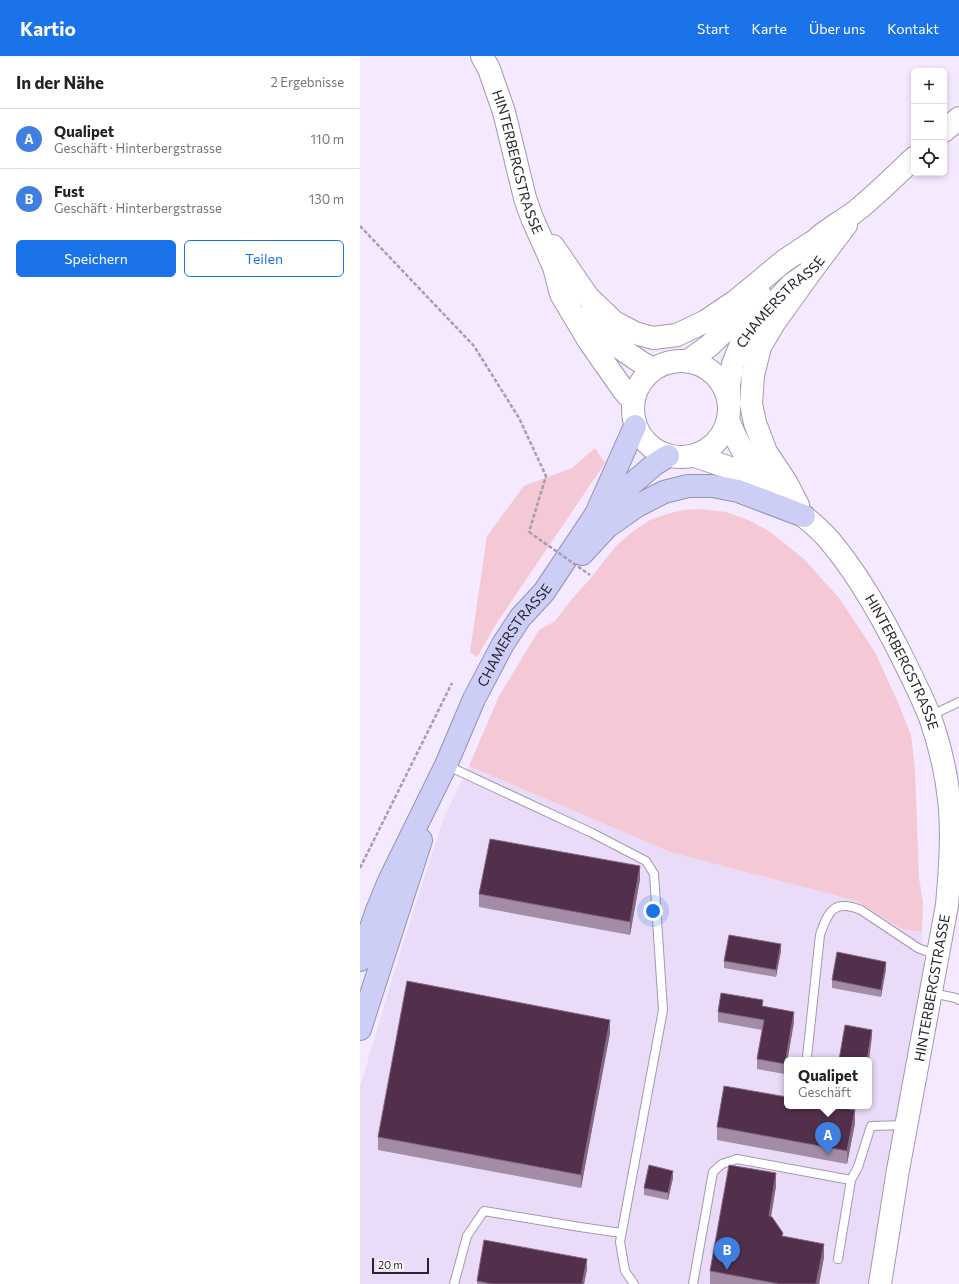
<!DOCTYPE html>
<html lang="de">
<meta charset="utf-8">
<style>
body{margin:0;font-family:Commissioner,sans-serif;background:#f6f6f6;color:#222}
.controls{position:absolute;right:12px;top:12px;display:grid;overflow:hidden;border-radius:6px;box-shadow:0 2px 6px #0003}
.controls button{width:36px;height:36px;display:grid;place-items:center;padding:0;border:0;border-bottom:1px solid #e0e0e0;background:#fff;color:#222;font:20px sans-serif}
.scale{position:absolute;left:12px;bottom:10px;width:57px;box-sizing:border-box;padding-left:4px;border:2px solid #29232e;border-top:0;font-size:11px;line-height:14px;white-space:nowrap;color:#29232e;-webkit-text-stroke:3px #fff;paint-order:stroke}
.you{position:absolute;left:293px;top:855px;width:14px;height:14px;margin:-10px;border:3px solid #fff;border-radius:50%;background:#1a73e8;box-shadow:0 0 0 6px #1a73e833}
.badge{display:grid;place-items:center;width:26px;height:26px;border-radius:50%;background:#1a73e8;color:#fff;font-size:13px;font-weight:700}
.pin{position:absolute;translate:-50% -33px;filter:drop-shadow(0 1px 2px #0008)}
.pin::after{content:'';position:absolute;top:21px;width:14px;height:12px;background:inherit;clip-path:polygon(0 0,100% 0,50% 100%)}
.popup{position:absolute;left:424px;top:1001px;width:88px;height:52px;box-sizing:border-box;display:grid;place-content:center;border-radius:6px;background:#fff;filter:drop-shadow(0 1px 3px #0005);font-size:13px;white-space:nowrap;color:#767676}
.popup b{font-size:15px;color:#222}
.popup::after{content:'';position:absolute;left:50%;top:100%;margin-left:-8px;border:8px solid transparent;border-top-color:#fff}
.list{margin:0;padding:0;list-style:none}
h2{display:flex;justify-content:space-between;align-items:center;height:52px;margin:0;padding:0 16px;font-size:17px}
h2 small{font-size:13px;font-weight:400;color:#767676}
.list li{display:grid;grid-template-columns:26px 1fr auto;gap:12px;align-items:center;box-sizing:border-box;height:60px;padding:0 16px;border-top:1px solid #e0e0e0}
.list b{display:block;font-size:15px;white-space:nowrap}
.list p{margin:0;font-size:13px;white-space:nowrap;color:#767676}
.list em{font-size:13px;font-style:normal;color:#767676}
.actions{display:flex;gap:8px;padding:12px 16px}
.actions a{flex:1;padding:9px 0;border:1px solid #1a73e8;border-radius:6px;text-align:center;font-size:14px;color:#1a73e8}
.actions .main{background:#1a73e8;color:#fff}
.icon{flex:none;width:22px;height:22px;fill:none;stroke:currentColor;stroke-width:2;stroke-linecap:round;stroke-linejoin:round}
.map{position:relative;flex:none;width:599px;height:1228px;overflow:hidden}
header{display:flex;align-items:center;gap:24px;box-sizing:border-box;height:56px;padding:0 20px;background:#1a73e8;color:#fff}
header strong{font-size:19px}
nav{display:flex;gap:22px;margin-inline-start:auto;font-size:14px}
main{display:flex}
aside{flex:1;background:#fff}
.map>svg:first-child{display:block}
</style>
<header>
<strong>Kartio</strong>
<nav><a>Start</a><a>Karte</a><a>Über uns</a><a>Kontakt</a></nav>
</header>
<main>
<aside>
<h2>In der Nähe<small>2 Ergebnisse</small></h2>
<ul class="list">
<li><span class="badge" style="background:#3f7fe0">A</span><div><b>Qualipet</b><p>Geschäft · Hinterbergstrasse</p></div><em>110 m</em></li>
<li><span class="badge" style="background:#3f7fe0">B</span><div><b>Fust</b><p>Geschäft · Hinterbergstrasse</p></div><em>130 m</em></li>
</ul>
<div class="actions"><a class="main">Speichern</a><a>Teilen</a></div>
</aside>
<div class="map">
<svg width="599" height="1228" viewBox="0 0 599 1228">
<rect width="100%" height="100%" fill="#f4e9ff"/>
<!-- built -->
<path fill="#eadcf8" fill-rule="evenodd" d="M109,710L310,796L497,845L542,873L562,876L564,911L546,1069L520,1228H0V1031L39,900L84,761ZM427,1004H509V1050H427Z"/>
<!-- green -->
<path fill="#f5c8d5" d="M235,392L245,407L138,565L117,601L110,596L127,480L164,430L212,412Z
M339,453L366,456L386,463L409,475L445,504L479,542L515,596L539,649L551,679L555,713L559,822L563,846L562,876L542,873L497,845L310,796L109,710L139,640L179,574L195,565L212,543L230,523L256,490L272,476L290,464L307,458L323,454Z"/>
<g fill="none" stroke-linecap="round" stroke-linejoin="round">
<defs>
<path id="lane" d="M570,660L599,646
M86,709L232,777L286,805L294,818L303,954L260,1186L265,1215L274,1228
M572,937L596,942L599,944
M447,1001L460,879C468,855 474,843 501,854L558,892L577,899
M478,1203L491,1124L498,1111L511,1070L546,1069
M94,1228L107,1180L124,1155L220,1171L261,1177
M333,1228L353,1116L362,1108L377,1103L491,1124"/>
<g id="secondary">
<path id="s1" d="M122,0L129,13L144,56L165,142L172,162L194,211L201,238L229,285L264,335L273,345"/>
<path d="M584,75L599,62"/>
<path d="M193,190L228,241L254,266L275,277L293,282L317,279L346,265L377,244L424,205L451,187"/>
<path d="M443,197C459,177 476,170 496,155C516,139 535,120 554,102"/>
<path d="M227,261L244,281L282,307L294,313"/>
<circle cx="321" cy="353" r="48"/>
<path d="M328,305L349,290L401,240"/>
<path id="s2" d="M369,346V328L373,308L381,288L396,267L431,229L452,214L486,169"/>
<path id="s3" d="M368,364C377,386 388,408 405,426C424,448 451,462 470,485C497,517 517,552 536,589C548,613 560,636 570,661C579,687 586,715 589,743C593,778 590,814 587,849L538,1114L520,1228"/>
<path d="M335,400L373,413L403,426"/>
<path d="M438,449L426,426L406,396L395,367L391,348L393,319L400,291L414,267L452,214"/>
</g>
<g id="highway">
<path d="M240,455L295,408L308,400"/>
<path d="M222,498L247,471L277,450L304,436L328,430H353L378,435L444,460"/>
<path id="s4" d="M0,904L16,857L29,825L86,709L114,643L143,588L160,562L184,536L236,458L275,370"/>
<path d="M0,973L61,784"/>
</g>
</defs>
<!-- lane casing -->
<use href="#lane" stroke="#a497b0" stroke-width="10"/>
<!-- secondary casing -->
<use href="#secondary" stroke="#a497b0" stroke-width="24"/>
<!-- highway casing -->
<use href="#highway" stroke="#9392b0" stroke-width="24"/>
<!-- path -->
<path stroke="#a79daf" stroke-width="2.5" stroke-dasharray="4 2" stroke-linecap="butt" d="M0,170L114,290L159,362L186,420L169,476
M0,812L92,627"/>
<!-- lane -->
<use href="#lane" stroke="#fff" stroke-width="8"/>
<!-- secondary -->
<use href="#secondary" stroke="#fff" stroke-width="22"/>
<!-- highway -->
<use href="#highway" stroke="#cccef6" stroke-width="22"/>
<!-- path-bridge -->
<path stroke="#a79daf" stroke-width="2.5" stroke-dasharray="4 2" stroke-linecap="butt" d="M169,476L230,519"/>
</g>
<!-- wall -->
<path fill="#a38ca6" d="M280,823L270,879L119,851V838Z
M421,895L416,921L364,912V905Z
M526,913L521,941L472,932V924Z
M403,950L434,966L425,1018L397,1013V1003L402,974L358,966V956Z
M250,977L221,1132L18,1094V1081Z
M495,1067L487,1108L357,1084V1071Z
M313,1122L308,1144L284,1139V1132Z
M416,1130L411,1160L423,1181L464,1201L459,1228H350V1215Z
M227,1213L224,1228H117V1225Z"/>
<!-- shaded-wall -->
<path fill="#836882" d="M280,810V823L270,879V866Z
M421,888V895L416,921V914Z
M526,906V913L521,941V934Z
M434,956V966L425,1018V1008Z
M250,964V977L221,1132V1119Z
M512,974V981L509,1004H507Z
M495,1054V1067L487,1108V1095Z
M313,1115V1122L308,1144V1137Z
M416,1117V1130L409,1173V1160Z
M464,1188V1201L459,1228H456Z
M227,1203V1213L224,1228H222Z"/>
<!-- building -->
<path fill="#52304c" stroke="#836882" d="M130,783L280,810L270,866L119,838Z
M369,879L421,888L416,914L364,905Z
M477,896L526,906L521,934L472,924Z
M47,925L250,964L221,1119L18,1081Z
M361,937L403,944L402,950L434,956L425,1008L397,1003L404,964L358,956Z
M485,969L512,974L507,1004H479Z
M364,1030L427,1041V1050H474L495,1054L487,1095L357,1071Z
M289,1109L313,1115L308,1137L284,1132Z
M369,1109L416,1117L409,1160L412,1161L423,1177L422,1180L464,1188L456,1228H419L350,1215Z
M124,1184L227,1203L222,1228H132L117,1225Z"/>
<g text-anchor="middle" stroke-width="4" stroke-linejoin="round" paint-order="stroke">
<!-- street labels -->
<g font-size="14" fill="#29232e" stroke="#fff">
<text dy="5" stroke="none"><textPath href="#s1" startOffset="112">HINTERBERGSTRASSE</textPath></text>
<text dy="5" stroke="none"><textPath href="#s2" startOffset="118">CHAMERSTRASSE</textPath></text>
<text dy="5" stroke="none"><textPath href="#s4" startOffset="361">CHAMERSTRASSE</textPath></text>
<text dy="5" stroke="none"><textPath href="#s3" startOffset="302">HINTERBERGSTRASSE</textPath></text>
<text transform="translate(572 932) rotate(-80)" y="5">HINTERBERGSTRASSE</text>
</g>
</g>
</svg>
<div class="controls">
<button>+</button>
<button>−</button>
<button><svg class="icon" aria-label="locate" viewBox="0 0 24 24"><circle cx="12" cy="12" r="6"/><path d="M12 2v4M12 18v4M2 12h4M18 12h4"/></svg></button>
</div>
<div class="scale">20 m</div>
<div class="you"></div>
<div class="pin badge" style="left:468px;top:1099px;background:#3f7fe0">A</div>
<div class="popup"><b>Qualipet</b>Geschäft</div>
<div class="pin badge" style="left:367px;top:1214px;background:#3f7fe0">B</div>
</div>
</main>
